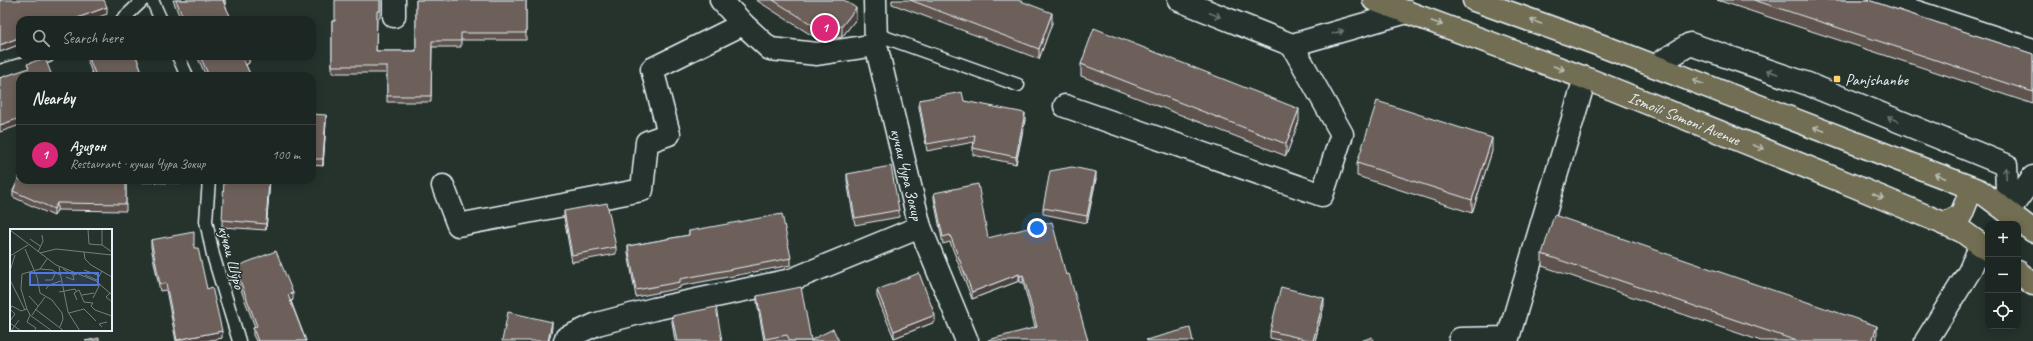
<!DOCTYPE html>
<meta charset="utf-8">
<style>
body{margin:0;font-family:Caveat,sans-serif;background:#29322f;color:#f1f3f6}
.controls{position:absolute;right:12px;bottom:12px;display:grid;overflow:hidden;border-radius:8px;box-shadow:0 2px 10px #0003}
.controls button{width:36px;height:36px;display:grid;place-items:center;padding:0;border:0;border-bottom:1px solid #3a4340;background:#1c2622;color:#f1f3f6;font:20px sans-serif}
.you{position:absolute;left:1037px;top:228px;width:14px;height:14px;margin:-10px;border:3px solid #fff;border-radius:50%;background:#1a73e8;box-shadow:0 0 0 6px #1a73e833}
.badge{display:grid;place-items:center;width:26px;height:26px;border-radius:50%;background:#db2777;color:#fff;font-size:13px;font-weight:700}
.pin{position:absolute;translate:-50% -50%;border:2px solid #fff;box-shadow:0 1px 4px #0006}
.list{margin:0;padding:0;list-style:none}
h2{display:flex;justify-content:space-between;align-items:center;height:52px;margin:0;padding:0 16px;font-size:17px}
h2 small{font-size:13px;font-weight:400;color:#a0a5a5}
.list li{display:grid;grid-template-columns:26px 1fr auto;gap:12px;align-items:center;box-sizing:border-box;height:60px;padding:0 16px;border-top:1px solid #3a4340}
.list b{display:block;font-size:15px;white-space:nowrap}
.list p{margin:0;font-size:13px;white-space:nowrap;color:#a0a5a5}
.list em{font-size:13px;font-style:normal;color:#a0a5a5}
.icon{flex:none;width:22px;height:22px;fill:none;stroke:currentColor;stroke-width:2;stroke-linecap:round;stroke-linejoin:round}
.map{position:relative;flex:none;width:2033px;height:341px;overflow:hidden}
.search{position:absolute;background:#1c2622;box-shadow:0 2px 10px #0003;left:16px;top:16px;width:300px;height:44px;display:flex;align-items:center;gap:10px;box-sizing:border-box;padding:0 14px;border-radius:12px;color:#a0a5a5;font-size:15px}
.panel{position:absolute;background:#1c2622;box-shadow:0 2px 10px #0003;left:16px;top:72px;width:300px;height:112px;border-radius:12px}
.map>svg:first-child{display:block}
</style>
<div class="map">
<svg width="2033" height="341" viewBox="0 0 2033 341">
<rect width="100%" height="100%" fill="#26332d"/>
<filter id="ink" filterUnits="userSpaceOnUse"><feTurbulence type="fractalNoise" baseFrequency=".025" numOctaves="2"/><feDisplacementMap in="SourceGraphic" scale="8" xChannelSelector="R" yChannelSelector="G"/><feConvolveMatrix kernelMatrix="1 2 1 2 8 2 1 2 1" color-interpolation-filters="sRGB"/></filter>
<g filter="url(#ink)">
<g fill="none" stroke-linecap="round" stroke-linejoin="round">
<defs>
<path id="service" d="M152,0L161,20
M122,20L143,0
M876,34L1018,85
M178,56L187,76
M0,71L48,56
M209,180L206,221L213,255L239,341"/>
<g id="minor">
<path d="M721,0L743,24L770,49L817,54L876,45"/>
<path id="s1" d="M875,0L876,45L920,227L967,341"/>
<path d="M1179,0L1292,45L1407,12"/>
<path d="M1880,0L2033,50"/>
<path d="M394,16V0"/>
<path d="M1655,66L1690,44L1808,84L2006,165L2008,212"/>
<path d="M1065,106L1322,195L1342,134L1292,45"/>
<path d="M443,186L458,225L642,190L647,142L669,134L652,69L743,24"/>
<path d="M2008,212L2033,177"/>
<path d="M565,341L566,338L597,324L654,309L791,280L920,227"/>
<path d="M1460,341V339L1508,338L1585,78"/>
<path d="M1926,341L1969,272L1981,245"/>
</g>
<g id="primary">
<path id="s2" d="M1374,0L1585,78L1854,186L1962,231L1988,250"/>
<path d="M1474,0L1597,44L1980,191L2033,231"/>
<path d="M1944,224L1961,215L1972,188"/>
<path d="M2018,272L2033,284"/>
</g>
</defs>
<!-- service casing -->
<use href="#service" stroke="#e8f1f8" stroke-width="15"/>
<!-- minor casing -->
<use href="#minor" stroke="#e8f1f8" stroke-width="25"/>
<!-- primary casing -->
<use href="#primary" stroke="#e8f1f8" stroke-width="25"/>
<!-- service -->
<use href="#service" stroke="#26332d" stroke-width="12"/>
<!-- minor -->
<use href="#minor" stroke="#26332d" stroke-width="22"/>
<!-- primary -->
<use href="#primary" stroke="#726e52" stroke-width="22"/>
</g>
<!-- wall -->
<path fill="#5e534d" stroke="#e8f1f8" d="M0,0L107,14L20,20V51L18,45L0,52Z
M173,0H225V6L232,20H181Z
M380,0V18H377L376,51H416V0H526V40H461V47H432L431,102H387V73H332V21H335Z
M756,0H844L856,19L842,37L819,40Z
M892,0H1018L1052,23L1039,59L892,4Z
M1717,0H1868L2033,54V104Z
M88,56H136L143,76H93L88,62Z
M197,56H249V63L246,65L251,76H206Z
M1081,64L1299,121L1286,156L1081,76Z
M919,100L964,101L1025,120L1016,164L973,155V148L974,142L927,151L919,107Z
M312,114L326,122L323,166L312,165Z
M1492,151L1472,213L1357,176V163Z
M847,174L899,210V217L855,225L847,181Z
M1096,179L1087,223L1043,214V208Z
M20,180H184V183L126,182V211L57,210L54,216L13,197V191Z
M270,180L266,230L222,227V220Z
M934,193L988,238L1066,275L1088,341L1035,327L1023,282L1020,283L1019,281L972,299L950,242L943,244L934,199Z
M564,211L616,247V254L572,262L564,218Z
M689,231L791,258V265L680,286V288L636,297L628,253V246L689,235Z
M151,240L194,248L222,338L205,341H176L166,290L160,291L151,247Z
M1542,254L1877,338L1876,341H1761L1542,266Z
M235,267L293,300L291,301L306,341H256L253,335V328L255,327L235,274Z
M877,290L935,322L894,338L877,297Z
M757,296L811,340L839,341H764L757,302Z
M1324,305L1315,341H1284L1270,338V331Z
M672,316L722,341H675L672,322Z"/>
<!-- shaded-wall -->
<path fill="#4c433f" stroke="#e8f1f8" d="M224,0H225V6L223,1Z
M107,7V14L91,20H72Z
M856,8V19L842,37V26Z
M1052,13V23L1039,59V49Z
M18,38V45L0,52V45Z
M249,56V63L243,66V59Z
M1299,109V121L1286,156V144Z
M1025,113V120L1016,164V157Z
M326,115V122L323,166V159Z
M20,118V125L0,132V125Z
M1492,138V151L1472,213V200Z
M1096,172V179L1087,223V216Z
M269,180H270L266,230V224Z
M57,203V210L54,216V209Z
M1019,274V281L972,299V292Z
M1023,275V282L1020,283V276Z
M293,293V300L288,302V295Z
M1324,298V305L1315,341H1313Z
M935,315V322L894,338V331Z
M552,322V328L549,341H548Z
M1877,326V338L1876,341H1872Z
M222,331V338L205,341H177V340Z"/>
<!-- building -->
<path fill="#6d605a" stroke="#e8f1f8" d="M0,0H104L107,7L72,20H20V44L18,38L0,45Z
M176,0H224L223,1L232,20H184Z
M335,0H380V11H377L376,51H416V0H526V33H461V41H432L431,96H387V66H332V21H335Z
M773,0H844L856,8L842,26L819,29Z
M910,0H1018L1052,13L1039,49Z
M1754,0H1868L2033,54V92Z
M1094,28L1299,109L1286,144L1081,64Z
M88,56H136L143,76H96Z
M200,56H249L243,59L251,76H209Z
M45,58L52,76H20V118L0,125V78L29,68L27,64Z
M962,92L964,101L1025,113L1016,157L973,148L975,135L927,144L919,100Z
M1377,101L1492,138L1472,200L1357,163Z
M312,114L326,115L323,159H312Z
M891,166L899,210L855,218L847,174Z
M1072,167L1096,172L1087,216L1043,208L1050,171Z
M20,175V180H126V204L57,203L54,209L13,191Z
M224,180H269L266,224L222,220Z
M978,184L988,238L1052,222L1066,275L1069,274L1088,341H988V340L1037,327L1023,275L1020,276L1019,274L972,292L950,235L943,237L934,193Z
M607,203L616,247L572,255L564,211Z
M782,214L791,258L680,279V282L636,290L628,246L689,235V231Z
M1554,215L1877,326L1872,341H1797L1542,254Z
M194,232V248H198L207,289L212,287L222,331L177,340L166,283L160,284L151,240Z
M276,251L293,293L288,295L306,341H258L253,328L257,326L235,267Z
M919,273L935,315L894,331L877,290Z
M801,287L811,340L833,329L839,341H790L787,335L765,339L757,296Z
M1281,287L1324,298L1313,341L1270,331Z
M716,307L722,341H677L672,316Z
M508,312L552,322L548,341H502Z
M1190,328L1193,341H1147L1146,340Z
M1372,337L1374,341H1361Z
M99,338V341H85Z"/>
<!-- one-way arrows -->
<defs><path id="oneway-shaft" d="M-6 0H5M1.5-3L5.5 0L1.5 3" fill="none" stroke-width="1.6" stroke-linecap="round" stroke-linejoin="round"/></defs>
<g stroke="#6a7674">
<use href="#oneway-shaft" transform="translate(1215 15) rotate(22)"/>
<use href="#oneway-shaft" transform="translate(1338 32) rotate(-16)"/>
<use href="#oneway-shaft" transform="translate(1772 72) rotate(-161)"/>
<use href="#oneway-shaft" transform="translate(1893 119) rotate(-158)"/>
<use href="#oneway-shaft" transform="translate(2006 173) rotate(-93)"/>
</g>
<g stroke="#b9bdb6">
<use href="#oneway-shaft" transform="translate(1536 22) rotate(-160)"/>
<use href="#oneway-shaft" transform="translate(1437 23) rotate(20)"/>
<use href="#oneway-shaft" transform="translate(1559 68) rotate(20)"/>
<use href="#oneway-shaft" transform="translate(1698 82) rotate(-159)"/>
<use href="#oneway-shaft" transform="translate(1819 129) rotate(-159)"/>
<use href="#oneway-shaft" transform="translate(1758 147) rotate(22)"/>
<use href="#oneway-shaft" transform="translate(1940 176) rotate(-159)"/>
<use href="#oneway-shaft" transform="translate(1878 196) rotate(23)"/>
</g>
</g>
<!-- markers -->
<rect fill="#ffd166" stroke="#26332d" stroke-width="1.5" x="1833" y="75" width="8" height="8" rx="2"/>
<g text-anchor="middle" stroke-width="3" stroke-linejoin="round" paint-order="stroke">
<!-- poi labels -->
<g font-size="16" fill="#e8f1f8" stroke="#26332d" text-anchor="start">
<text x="1845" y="85">Panjshanbe</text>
</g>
<!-- street labels -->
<g font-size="16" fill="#e8f1f8" stroke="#26332d">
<text dy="6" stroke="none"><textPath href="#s2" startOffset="332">Ismoili Somoni Avenue</textPath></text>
<text dy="6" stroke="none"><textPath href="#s1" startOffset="178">кучаи Чура Зокир</textPath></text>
<text transform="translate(232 257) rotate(75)" y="6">кўчаи Шўро</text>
</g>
</g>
<!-- overview -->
<g transform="translate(10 229)">
<rect width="102" height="102" fill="#26332d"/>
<path fill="none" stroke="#747f7e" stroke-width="1" d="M92,0V16M0,1L46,36L86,52L102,66M78,1L79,15M20,10L30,17M79,15L92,16L102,23M15,20L27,48L30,64L42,71L52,84L53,90L50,98M28,23L33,12L32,6M74,23L75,30L81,36L102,48M30,24L46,20L102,26M0,27L18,16M49,38L58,83L70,102M30,40L42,41L50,46M53,40L63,46L67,45M74,41L90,47M0,42L5,26M75,46L87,51L92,42M56,48L64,51L63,46M0,51L15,81M35,51H42L45,45M36,60L39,56L51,52M49,63L65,60L66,62M100,64L96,68L102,73M72,66L84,64M19,67L28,77M83,69L90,55M67,71L64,64L69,61L74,73L83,74L81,77L85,81L102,87M0,80L2,77L11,82L17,80L20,86L42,102M0,80L5,85L0,92M17,80L11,60L12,45L30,40L37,30M25,80L54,102M59,84L74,80L86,92M20,86L17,93L26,99L24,102M22,86L35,68M0,94L11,102M92,98L89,95L97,93M1,102L9,91"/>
<path fill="#5077e0" fill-opacity="0.15" stroke="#5077e0" stroke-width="2" d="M20,44H88V56H20Z"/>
<rect width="102" height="102" fill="none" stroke="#e8f1f8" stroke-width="2"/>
</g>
</svg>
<div class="controls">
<button>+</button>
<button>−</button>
<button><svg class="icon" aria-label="locate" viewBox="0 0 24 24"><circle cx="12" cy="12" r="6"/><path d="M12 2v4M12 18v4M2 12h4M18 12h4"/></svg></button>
</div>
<div class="you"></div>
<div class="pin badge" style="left:825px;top:28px">1</div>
<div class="search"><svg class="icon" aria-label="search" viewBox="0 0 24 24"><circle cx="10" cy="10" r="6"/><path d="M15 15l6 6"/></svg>Search here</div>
<section class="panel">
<h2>Nearby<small></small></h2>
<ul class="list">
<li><span class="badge">1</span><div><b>Азизон</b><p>Restaurant · кучаи Чура Зокир</p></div><em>100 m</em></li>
</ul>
</section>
</div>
